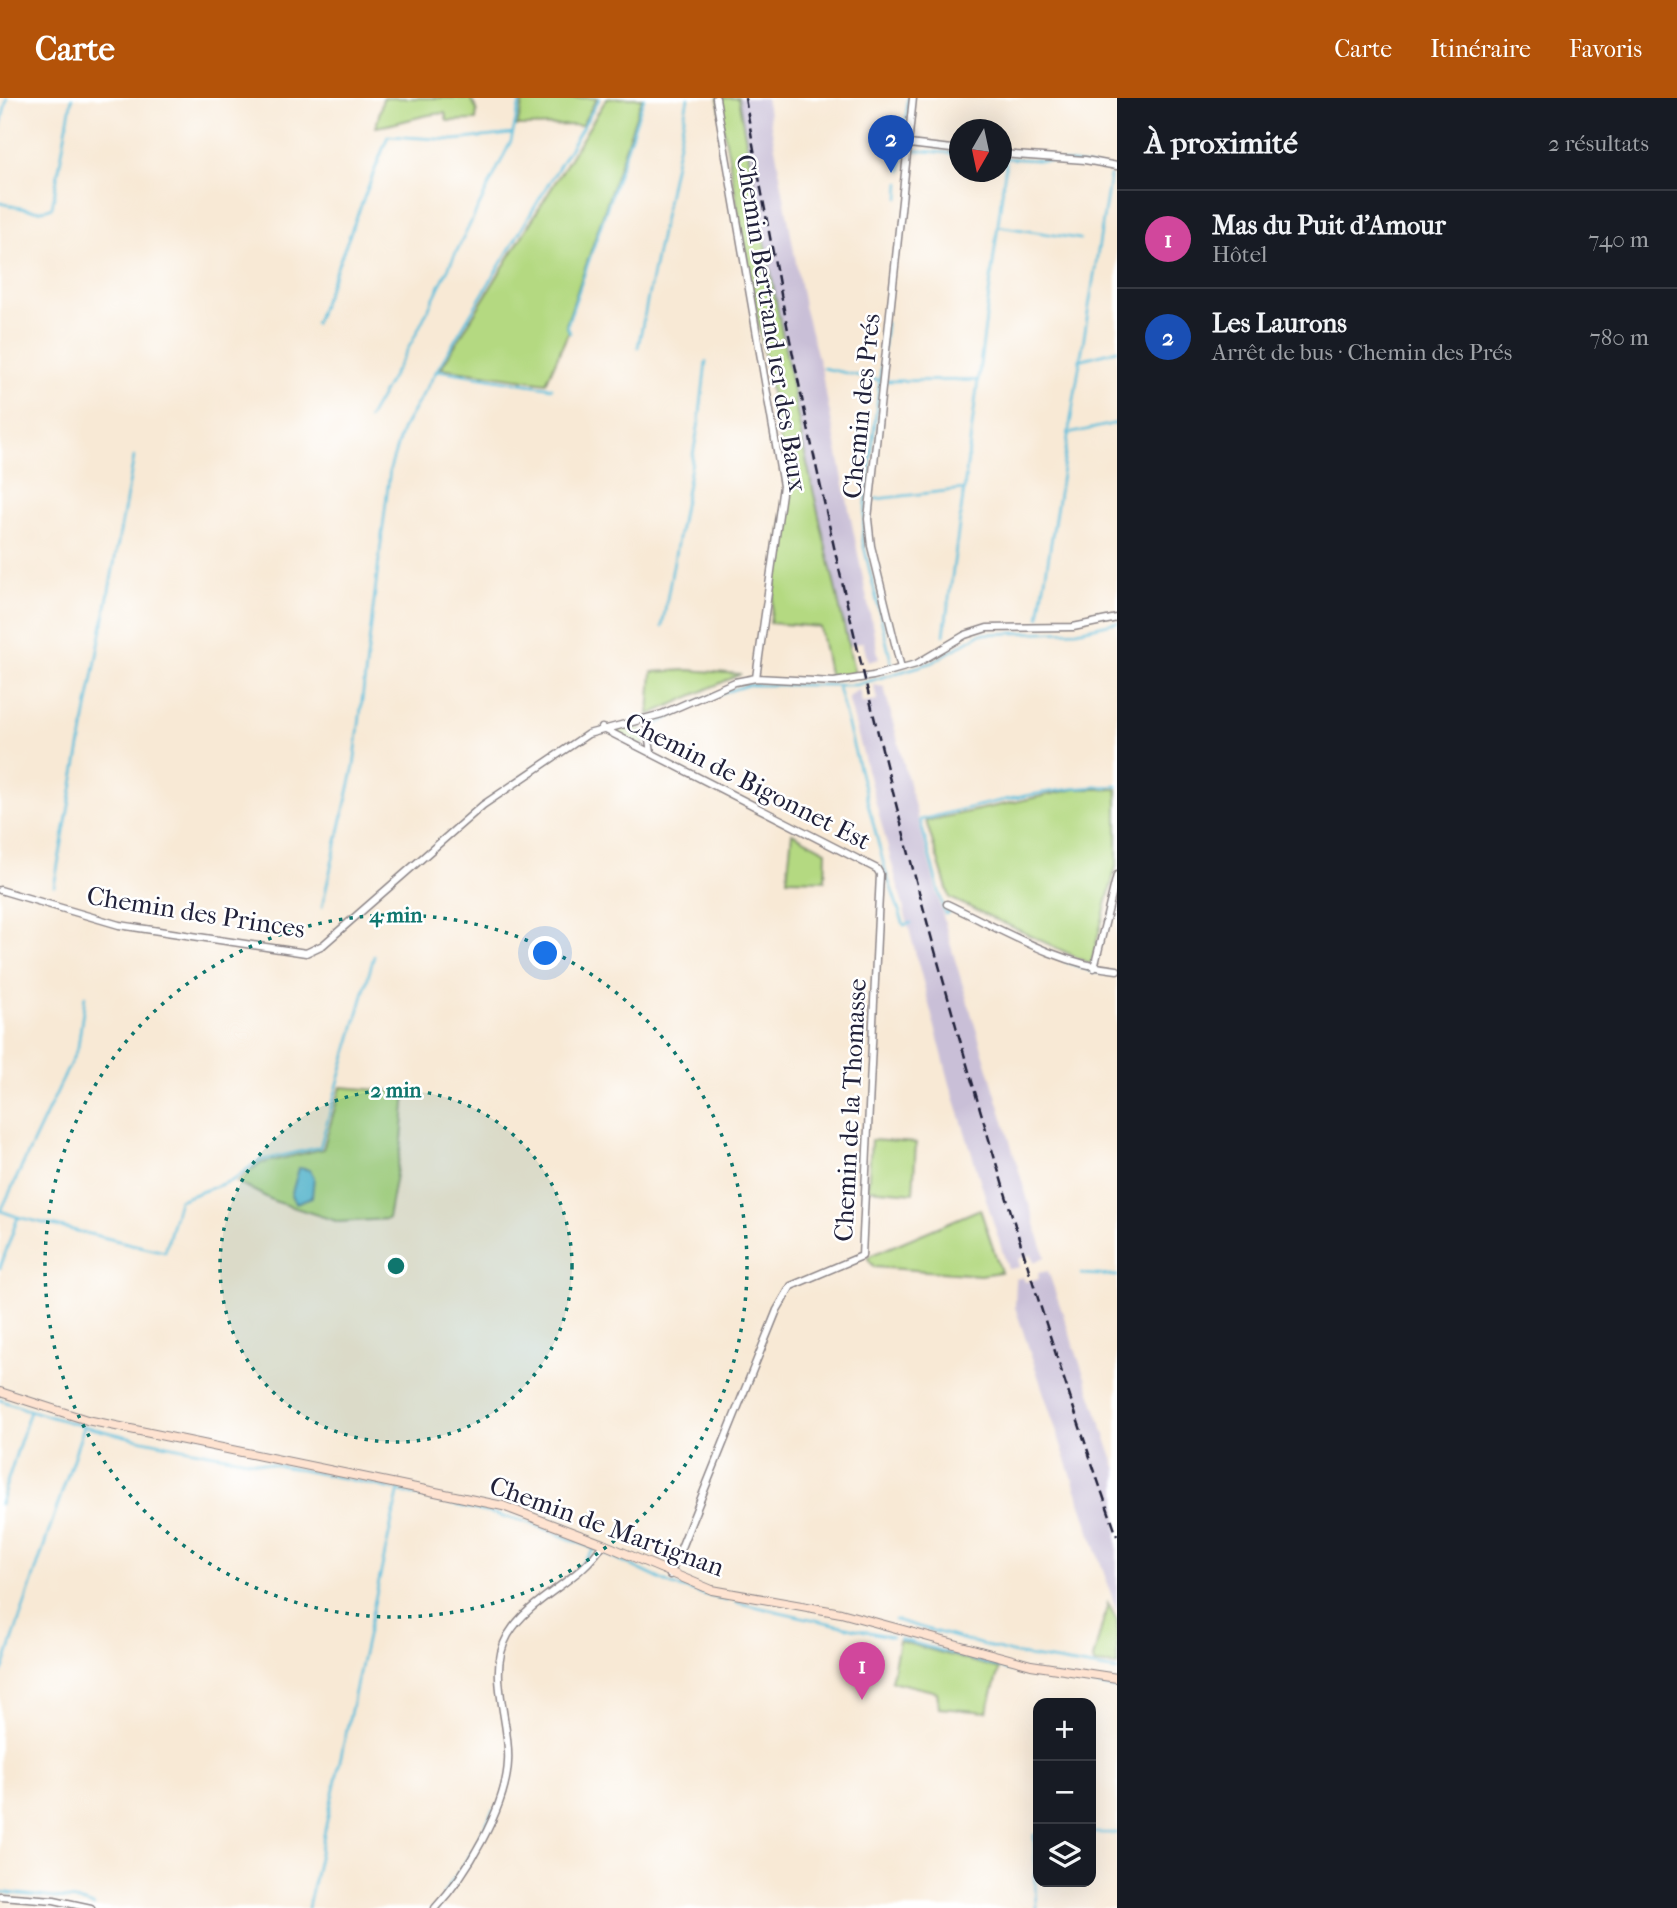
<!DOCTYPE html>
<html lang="fr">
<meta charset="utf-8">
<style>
body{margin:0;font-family:"IM FELL French Canon",serif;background:#20242c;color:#f1f3f6}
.controls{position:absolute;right:21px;bottom:21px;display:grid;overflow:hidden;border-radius:14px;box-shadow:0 7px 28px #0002}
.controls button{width:63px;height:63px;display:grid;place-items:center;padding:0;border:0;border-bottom:2px solid #363941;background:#171b24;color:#f1f3f6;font:35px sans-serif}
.compass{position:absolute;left:949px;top:21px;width:63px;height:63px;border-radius:50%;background:#171b24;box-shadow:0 7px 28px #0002;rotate:189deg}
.you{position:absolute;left:546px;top:856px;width:24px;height:24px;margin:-18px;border:5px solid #fff;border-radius:50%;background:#1a73e8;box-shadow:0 0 0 10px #1a73e833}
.badge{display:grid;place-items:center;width:46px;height:46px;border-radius:50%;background:#b45309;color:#fff;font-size:23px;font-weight:700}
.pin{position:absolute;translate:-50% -58px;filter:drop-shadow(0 2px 4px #0008)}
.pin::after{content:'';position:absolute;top:37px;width:24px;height:21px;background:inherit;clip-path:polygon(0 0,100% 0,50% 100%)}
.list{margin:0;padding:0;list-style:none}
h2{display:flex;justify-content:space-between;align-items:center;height:91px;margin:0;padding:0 28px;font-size:30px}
h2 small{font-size:23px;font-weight:400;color:#9ea1a6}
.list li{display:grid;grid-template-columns:46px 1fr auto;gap:21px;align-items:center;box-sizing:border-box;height:98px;padding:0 28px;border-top:2px solid #363941}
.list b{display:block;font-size:26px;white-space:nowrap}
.list p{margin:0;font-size:23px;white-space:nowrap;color:#9ea1a6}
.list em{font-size:23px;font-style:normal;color:#9ea1a6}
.icon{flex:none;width:38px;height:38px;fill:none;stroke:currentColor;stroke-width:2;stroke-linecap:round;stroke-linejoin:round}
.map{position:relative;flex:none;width:1117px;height:1810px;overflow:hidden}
header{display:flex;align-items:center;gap:42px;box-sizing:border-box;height:98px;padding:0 35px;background:#b45309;color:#fff}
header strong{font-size:33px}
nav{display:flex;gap:38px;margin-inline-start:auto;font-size:24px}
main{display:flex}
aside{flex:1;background:#171b24}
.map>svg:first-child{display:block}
</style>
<header>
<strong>Carte</strong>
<nav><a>Carte</a><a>Itinéraire</a><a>Favoris</a></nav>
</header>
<main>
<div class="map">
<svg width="1117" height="1810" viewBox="0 0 1117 1810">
<rect width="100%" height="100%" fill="#fff"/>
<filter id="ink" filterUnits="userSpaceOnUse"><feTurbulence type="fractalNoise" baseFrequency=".0143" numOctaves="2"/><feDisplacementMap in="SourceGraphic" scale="14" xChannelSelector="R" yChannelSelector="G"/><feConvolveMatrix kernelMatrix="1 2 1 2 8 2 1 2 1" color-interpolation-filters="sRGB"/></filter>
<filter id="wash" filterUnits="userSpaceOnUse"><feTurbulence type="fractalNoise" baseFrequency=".00686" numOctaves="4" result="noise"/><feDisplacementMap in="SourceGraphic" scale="28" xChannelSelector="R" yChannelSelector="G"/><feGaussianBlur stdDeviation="1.57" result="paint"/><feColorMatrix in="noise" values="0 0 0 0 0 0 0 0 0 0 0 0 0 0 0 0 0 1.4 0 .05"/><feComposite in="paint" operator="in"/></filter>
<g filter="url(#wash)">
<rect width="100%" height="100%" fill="#f8e9d5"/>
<!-- industrial -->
<path fill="#c9bfd7" d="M731,0H766L804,208L821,271L879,561L868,564L863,544L849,548L853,566L842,569Z
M874,587L884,589L950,845L1045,1159L1034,1164L1032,1157L1018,1161L1020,1169L1008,1171L950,986L848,599L859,591L862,605L877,602Z
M1048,1173L1117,1372V1514L1015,1209L1016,1181L1023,1179L1025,1184L1039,1180L1038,1175Z"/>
<!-- green -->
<path fill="#b4d981" stroke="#6b7e5e" stroke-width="2" d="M383,0H470L477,12L476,22L447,23L445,15C421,16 400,26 376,29Z
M524,0H597L582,27L517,28Z
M607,0H642L566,227L569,233L546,285L441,270Z
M718,0H738L804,352L855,577L830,581L820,529L770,525L786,401V378Z
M688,572L741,576L649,617L652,574Z
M633,627L644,633V649L610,632Z
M1075,691H1117V764L1091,866L950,800L926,723Z
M792,735L826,753L825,782L787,781Z
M341,989L406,994L402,1043L388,1121L339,1124L274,1103L237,1084L259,1066L323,1051Z
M871,1042L916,1045L913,1095L868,1091Z
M980,1111L1001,1174L980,1177L874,1169L867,1159Z
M1108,1505L1117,1523V1568L1094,1566L1093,1561Z
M899,1543L999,1571L987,1614L939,1610L937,1594L891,1583Z"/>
<!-- water -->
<path fill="#5dbedb" stroke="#40708b" stroke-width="2" d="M299,1070L310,1072L314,1079L312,1099L296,1105L291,1098Z"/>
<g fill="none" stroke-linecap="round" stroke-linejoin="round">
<!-- stream -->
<path stroke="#5dbedb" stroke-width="2.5" d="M0,32L7,0
M912,52L960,56
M1002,60L1068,64L1117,73
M901,73L908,0
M899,100L900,85
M0,105C14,108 39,117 52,109L72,0
M998,128L1080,141
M886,225L862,440L892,567
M315,226L388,38L454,42L512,36
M570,235L567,227L644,0
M638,249L688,0
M1079,262L1117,252
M823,270L878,282
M437,272L600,0
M887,283L978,282
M368,321L413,242L511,43L521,0
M1068,336L1117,325
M876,401L964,391L1006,64
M1039,519L1110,78
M662,529L699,324L706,264
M944,537L964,391
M838,589L886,775L904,827L911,825
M654,628L703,601L748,587H856L931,565L980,536L1077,533L1117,524
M54,788L134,359
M322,809L354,668L390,371L402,332L437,272L552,290
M954,812L945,816L920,722C985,706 1049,689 1117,688
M1065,863L1094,874L1117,876
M18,1119L165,1154L179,1102L233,1082L258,1063L320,1049L374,858
M0,1170L18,1119L1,1113L78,949L85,898
M1081,1176L1117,1178
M0,1302C127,1349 264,1360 395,1392
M401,1394L527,1424L595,1451L574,1474
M0,1406L30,1313
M603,1454L672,1487L727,1503
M735,1504L892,1539
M895,1522L1015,1556L1117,1573
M900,1541L1009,1572L1117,1591
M0,1580L84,1328
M1091,1735H1117
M476,1747L493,1712
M0,1794L75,1802L94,1808
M443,1797L473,1753
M308,1810L399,1391
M1036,1810L1034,1737L1038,1736"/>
</g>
</g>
<g filter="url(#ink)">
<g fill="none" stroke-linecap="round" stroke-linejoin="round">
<defs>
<path id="street" d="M716,0L783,388L756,580
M909,46L960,52
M1002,56L1085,62L1117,68
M901,570L871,448L868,421L913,0
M646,621L651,655
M602,630L877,771L880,776L862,1158L791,1188L777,1212L670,1477
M0,792L119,827L306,855L323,847L483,707L588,636L662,616L735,584L756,580L834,584L873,578L916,566L965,537L987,530L1073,529L1117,520
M947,806C1001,831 1057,866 1117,872
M1094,870L1117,777
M0,1798L54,1802L91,1810
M435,1810C466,1777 506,1710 508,1664C511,1624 486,1575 508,1537C530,1499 580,1484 603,1446"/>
<path id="secondary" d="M0,1294L87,1322L503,1408L603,1446L712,1492L841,1515L1031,1567L1117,1580"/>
</defs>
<!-- street casing -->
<use href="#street" stroke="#8d8688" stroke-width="9"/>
<!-- secondary casing -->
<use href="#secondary" stroke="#8d8688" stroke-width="10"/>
<!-- street -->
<use href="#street" stroke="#fff" stroke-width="6"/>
<!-- secondary -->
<use href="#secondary" stroke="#fee3d1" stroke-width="8"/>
<!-- rail -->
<path stroke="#22223b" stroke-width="2.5" stroke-dasharray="10 5" stroke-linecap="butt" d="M745,0C829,490 954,969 1117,1438"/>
</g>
</g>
<!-- distance rings -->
<circle cx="396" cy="1168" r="176" fill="#0f766e" fill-opacity=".12"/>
<g fill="none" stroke="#0f766e" stroke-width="3.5" stroke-dasharray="3.5 7">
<circle cx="396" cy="1168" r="176"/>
<circle cx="396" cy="1168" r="351"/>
</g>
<g text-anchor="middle" stroke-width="5" stroke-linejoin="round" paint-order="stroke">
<!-- street labels -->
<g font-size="26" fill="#22223b" stroke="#fff">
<text transform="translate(772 225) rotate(81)" y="9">Chemin Bertrand 1er des Baux</text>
<text transform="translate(861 308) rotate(-84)" y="9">Chemin des Prés</text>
<text transform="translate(748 683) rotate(27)" y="9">Chemin de Bigonnet Est</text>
<text transform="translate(196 814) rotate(9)" y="9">Chemin des Princes</text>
<text transform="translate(850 1012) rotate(-87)" y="9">Chemin de la Thomasse</text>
<text transform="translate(607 1428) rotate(20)" y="9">Chemin de Martignan</text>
</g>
</g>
<circle cx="396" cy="1168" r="10" fill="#0f766e" stroke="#fff" stroke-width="3.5"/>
<g font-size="21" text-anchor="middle" font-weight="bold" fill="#0f766e" stroke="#fff" stroke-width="5" stroke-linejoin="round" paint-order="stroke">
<text x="396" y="824">4 min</text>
<text x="396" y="999">2 min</text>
</g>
</svg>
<div class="controls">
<button>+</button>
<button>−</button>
<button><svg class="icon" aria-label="layers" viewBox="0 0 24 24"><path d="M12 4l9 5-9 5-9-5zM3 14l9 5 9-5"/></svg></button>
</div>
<svg class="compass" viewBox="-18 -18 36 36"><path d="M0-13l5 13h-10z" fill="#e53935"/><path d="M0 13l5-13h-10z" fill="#9ea1a6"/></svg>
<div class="you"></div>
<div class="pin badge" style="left:862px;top:1602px;background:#d1479c">1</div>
<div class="pin badge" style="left:891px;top:75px;background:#1a4fb4">2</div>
</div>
<aside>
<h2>À proximité<small>2 résultats</small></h2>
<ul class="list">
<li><span class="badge" style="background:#d1479c">1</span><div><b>Mas du Puit d'Amour</b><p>Hôtel</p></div><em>740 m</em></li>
<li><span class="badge" style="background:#1a4fb4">2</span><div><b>Les Laurons</b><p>Arrêt de bus · Chemin des Prés</p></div><em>780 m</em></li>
</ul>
</aside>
</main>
